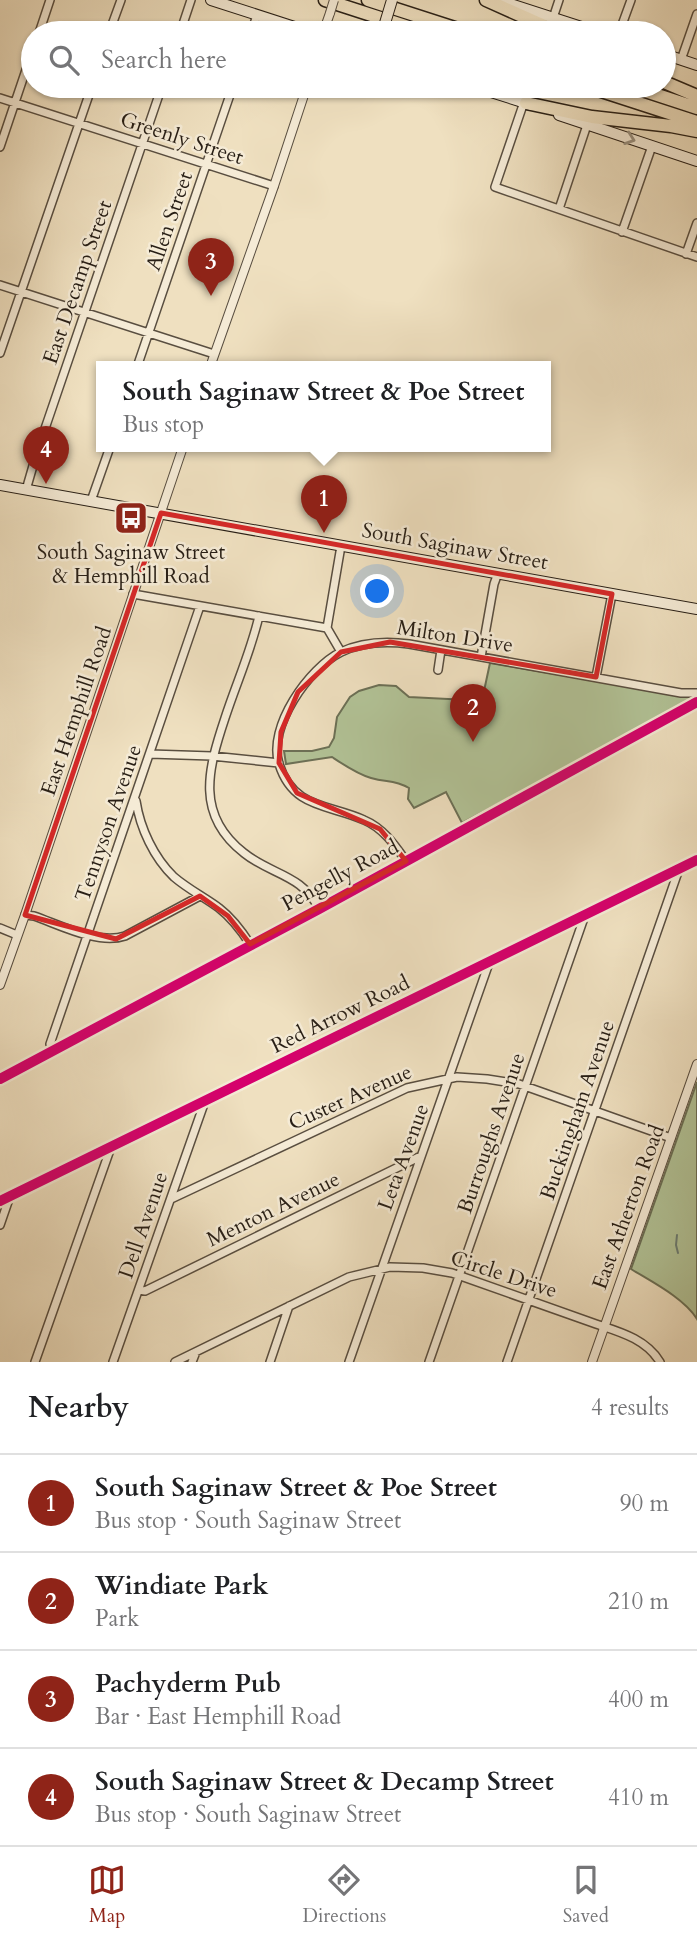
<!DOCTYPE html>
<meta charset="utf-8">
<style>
body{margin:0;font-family:Cardo,serif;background:#f2f2f2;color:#202124}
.you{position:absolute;left:378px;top:592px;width:24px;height:24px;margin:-18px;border:5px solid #fff;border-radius:50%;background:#1a73e8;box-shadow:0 0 0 10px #1a73e833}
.badge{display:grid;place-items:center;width:46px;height:46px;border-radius:50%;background:#8f2418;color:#fff;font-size:23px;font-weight:700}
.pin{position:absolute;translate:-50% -58px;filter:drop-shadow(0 2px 4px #0008)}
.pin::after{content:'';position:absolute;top:37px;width:24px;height:21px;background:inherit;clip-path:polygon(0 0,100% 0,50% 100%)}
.popup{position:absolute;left:96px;top:361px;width:455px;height:91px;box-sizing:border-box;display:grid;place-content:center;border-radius:0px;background:#fff;filter:drop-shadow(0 2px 5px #0005);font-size:23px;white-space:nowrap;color:#757577}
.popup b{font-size:26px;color:#202124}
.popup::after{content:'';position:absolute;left:50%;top:100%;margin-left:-14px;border:14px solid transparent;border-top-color:#fff}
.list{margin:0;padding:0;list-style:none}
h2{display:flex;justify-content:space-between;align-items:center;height:91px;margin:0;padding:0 28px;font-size:30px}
h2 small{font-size:23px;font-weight:400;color:#757577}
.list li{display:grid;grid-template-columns:46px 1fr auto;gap:21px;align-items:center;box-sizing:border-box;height:98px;padding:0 28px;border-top:2px solid #e0e0e0}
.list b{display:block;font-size:26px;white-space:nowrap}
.list p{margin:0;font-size:23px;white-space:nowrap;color:#757577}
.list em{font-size:23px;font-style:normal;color:#757577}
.icon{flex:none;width:38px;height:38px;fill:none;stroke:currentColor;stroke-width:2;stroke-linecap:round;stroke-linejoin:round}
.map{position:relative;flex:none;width:697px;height:1362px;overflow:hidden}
.search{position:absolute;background:#fff;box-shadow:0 2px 5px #0004;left:21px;right:21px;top:21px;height:77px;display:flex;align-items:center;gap:18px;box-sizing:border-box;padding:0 24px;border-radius:38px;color:#757577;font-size:26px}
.sheet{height:483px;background:#fff}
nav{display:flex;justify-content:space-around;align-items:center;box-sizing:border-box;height:98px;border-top:2px solid #e0e0e0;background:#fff;font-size:19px;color:#757577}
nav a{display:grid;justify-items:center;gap:4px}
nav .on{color:#8f2418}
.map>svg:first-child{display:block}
</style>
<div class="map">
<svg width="697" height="1362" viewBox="0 0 697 1362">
<rect width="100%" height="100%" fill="#efe0c0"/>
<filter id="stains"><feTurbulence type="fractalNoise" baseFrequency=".00286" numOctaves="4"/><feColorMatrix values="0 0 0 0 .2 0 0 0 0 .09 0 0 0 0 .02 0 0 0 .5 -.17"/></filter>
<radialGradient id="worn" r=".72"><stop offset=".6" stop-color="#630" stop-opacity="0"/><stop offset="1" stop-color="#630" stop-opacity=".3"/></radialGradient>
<!-- green -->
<path fill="#b2c397" stroke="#6c7056" stroke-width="2" d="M490,663L690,697L692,700L688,704L462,823L446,792L414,808L408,799L409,788C393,779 387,783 371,778C357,774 344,765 332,757L286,764L284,751H312L329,747L334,738L337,717L350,697L359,691L379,685L396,686L409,697L487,701L484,691Z
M697,1082V1319C684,1298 652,1282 631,1269Z"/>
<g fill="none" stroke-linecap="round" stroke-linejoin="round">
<!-- stream -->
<path stroke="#6c7d74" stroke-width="2" d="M677,1235L676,1245L678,1253"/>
<defs>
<path id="minor" d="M553,18L559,0
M39,33L50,0
M109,33L121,0
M180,33L191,0
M251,33L257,15
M619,33L631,0
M681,60L697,14
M0,98L274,186
M524,102L495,187L697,257
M0,147L33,49
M559,209L587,125
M622,232L652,146
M686,254L697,223
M0,285L214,354
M0,353L92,86
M137,367L233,86
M26,490L37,452L162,86
M91,501L110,447
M133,594L327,628L341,652
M259,616C251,651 236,684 225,718C208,769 195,815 244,853C271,875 302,874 319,909
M327,628L341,546
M481,657L494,584L498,573
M438,670L441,650
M596,677L612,594
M150,754L212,756L279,763
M136,801C140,828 154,858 174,877C188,889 204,897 219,908C232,918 241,930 250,944
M406,861C394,844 383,828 364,820C329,804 293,809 279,764C267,727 309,668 341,652C362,642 386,641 409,644L681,693H697
M25,915L34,916C60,925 98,945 125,936L200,896
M0,928L17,935
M53,1051L50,1044L200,606
M0,1079L319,909L697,702
M171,1199L407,1088L457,1077L487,1079L519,1084L671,1138
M0,1201L697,860
M0,1225L10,1196
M139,1290L145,1291L421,1156
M35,1362L111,1147
M113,1362L205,1101
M175,1362L349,1277L390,1267L423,1268L452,1273L596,1324C620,1332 646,1339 660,1362
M192,1362L196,1352
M270,1362L289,1306
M349,1362L489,963
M429,1362L585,915
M507,1362L679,869"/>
<path id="tertiary" d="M323,33L330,13
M210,367L274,186L307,86
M0,985L25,915L183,447
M592,1362L697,1064"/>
<path id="secondary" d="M211,0L313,33
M498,0L600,33
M664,54L697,65
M472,86L532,105
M559,115L697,161
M0,485L697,609"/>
<path id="motorway" d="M325,0L427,33
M368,0L470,33
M486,0L560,33
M664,82L697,96
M586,86L697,122
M630,86L697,108
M526,103L592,117L671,126L697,131"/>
</defs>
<!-- minor casing -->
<use href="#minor" stroke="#594e40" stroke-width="10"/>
<!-- tertiary casing -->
<use href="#tertiary" stroke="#594e40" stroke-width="10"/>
<!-- secondary casing -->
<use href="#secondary" stroke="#271e15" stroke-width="12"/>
<!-- motorway casing -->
<use href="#motorway" stroke="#271e15" stroke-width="15"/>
<!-- minor -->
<use href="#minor" stroke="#f5ebd6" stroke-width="7"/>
<!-- tertiary -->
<use href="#tertiary" stroke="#f5ebd6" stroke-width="8"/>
<!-- secondary -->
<use href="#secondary" stroke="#f5ebd6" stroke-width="10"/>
<!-- motorway -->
<use href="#motorway" stroke="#efe0c0" stroke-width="12"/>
<defs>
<path id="tertiary-bridge" d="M330,13L334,0"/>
<path id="secondary-bridge" d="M382,33L392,0"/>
</defs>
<!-- tertiary-bridge casing -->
<use href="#tertiary-bridge" stroke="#594e40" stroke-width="10" stroke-linecap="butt"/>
<!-- secondary-bridge casing -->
<use href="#secondary-bridge" stroke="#271e15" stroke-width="12" stroke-linecap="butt"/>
<!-- tertiary-bridge -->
<use href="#tertiary-bridge" stroke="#f5ebd6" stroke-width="8"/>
<!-- secondary-bridge -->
<use href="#secondary-bridge" stroke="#f5ebd6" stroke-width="10"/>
<defs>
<path id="cycleway" d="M0,1079L319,909L697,702
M0,1201L697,860"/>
</defs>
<!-- cycleway casing -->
<use href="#cycleway" stroke="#f5ebd6" stroke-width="15"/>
<!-- cycleway -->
<use href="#cycleway" stroke="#d6006c" stroke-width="10"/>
</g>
<!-- one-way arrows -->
<defs><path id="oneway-chevron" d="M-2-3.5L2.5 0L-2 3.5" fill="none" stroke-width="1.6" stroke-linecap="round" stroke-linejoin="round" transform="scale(1.75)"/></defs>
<use stroke="#988f7f" href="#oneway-chevron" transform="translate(630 139) rotate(19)"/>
<!-- marked area -->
<path fill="none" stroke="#d62828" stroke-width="5" stroke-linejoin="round" d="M161,513L612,594L596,677L390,642L341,652L298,692L281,732L279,763L297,793L380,829L406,861L250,944L228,916L200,896L116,939L25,915Z"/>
<!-- icons -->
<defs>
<symbol id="bus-square" viewBox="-11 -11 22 22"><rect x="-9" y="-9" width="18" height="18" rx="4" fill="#8f2418" stroke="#f5ebd6"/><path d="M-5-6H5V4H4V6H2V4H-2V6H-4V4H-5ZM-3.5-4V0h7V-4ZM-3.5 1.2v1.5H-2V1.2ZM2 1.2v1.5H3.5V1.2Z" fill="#fff"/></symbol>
</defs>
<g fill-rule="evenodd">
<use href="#bus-square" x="112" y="499" width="38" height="38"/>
</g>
<g text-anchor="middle" stroke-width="5" stroke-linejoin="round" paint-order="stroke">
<!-- street labels -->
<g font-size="21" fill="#271e15" stroke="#f5ebd6">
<text transform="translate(182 138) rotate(18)" y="7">Greenly Street</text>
<text transform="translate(169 221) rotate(-71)" y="7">Allen Street</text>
<text transform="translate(77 282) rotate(-71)" y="7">East Decamp Street</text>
<text transform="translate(455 546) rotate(10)" y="7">South Saginaw Street</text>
<text transform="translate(455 636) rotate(9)" y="7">Milton Drive</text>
<text transform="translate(76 711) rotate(-71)" y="7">East Hemphill Road</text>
<text transform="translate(108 823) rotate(-71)" y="7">Tennyson Avenue</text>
<text transform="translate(340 875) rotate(-28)" y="7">Pengelly Road</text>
<text transform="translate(340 1014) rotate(-26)" y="7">Red Arrow Road</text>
<text transform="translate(350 1097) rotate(-24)" y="7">Custer Avenue</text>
<text transform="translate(577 1110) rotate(-71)" y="7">Buckingham Avenue</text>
<text transform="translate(491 1133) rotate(-71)" y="7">Burroughs Avenue</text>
<text transform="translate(403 1157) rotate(-70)" y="7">Leta Avenue</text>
<text transform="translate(628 1207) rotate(-70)" y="7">East Atherton Road</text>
<text transform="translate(273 1209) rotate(-26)" y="7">Menton Avenue</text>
<text transform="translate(143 1225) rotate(-71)" y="7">Dell Avenue</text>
<text transform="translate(504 1274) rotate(18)" y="7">Circle Drive</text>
</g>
<!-- poi labels -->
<g font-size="21" fill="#271e15" stroke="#f5ebd6">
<text x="131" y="559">South Saginaw Street<tspan x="131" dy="24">&amp; Hemphill Road</tspan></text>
</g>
</g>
<rect width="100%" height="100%" filter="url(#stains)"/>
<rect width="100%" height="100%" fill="url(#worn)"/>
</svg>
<div class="you"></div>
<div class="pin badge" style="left:324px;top:533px">1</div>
<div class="popup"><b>South Saginaw Street &amp; Poe Street</b>Bus stop</div>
<div class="pin badge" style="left:473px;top:742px">2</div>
<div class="pin badge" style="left:211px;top:296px">3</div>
<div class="pin badge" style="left:46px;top:484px">4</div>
<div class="search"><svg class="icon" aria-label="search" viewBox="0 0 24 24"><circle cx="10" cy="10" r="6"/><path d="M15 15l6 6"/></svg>Search here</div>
</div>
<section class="sheet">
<h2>Nearby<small>4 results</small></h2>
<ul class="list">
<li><span class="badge">1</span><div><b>South Saginaw Street &amp; Poe Street</b><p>Bus stop · South Saginaw Street</p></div><em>90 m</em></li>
<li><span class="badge">2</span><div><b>Windiate Park</b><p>Park</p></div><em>210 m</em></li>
<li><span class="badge">3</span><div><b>Pachyderm Pub</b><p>Bar · East Hemphill Road</p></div><em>400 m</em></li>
<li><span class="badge">4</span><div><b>South Saginaw Street &amp; Decamp Street</b><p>Bus stop · South Saginaw Street</p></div><em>410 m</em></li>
</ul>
</section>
<nav>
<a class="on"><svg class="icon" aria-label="map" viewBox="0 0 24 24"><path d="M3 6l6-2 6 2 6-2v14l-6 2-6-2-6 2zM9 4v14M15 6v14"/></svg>Map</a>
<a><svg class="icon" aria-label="directions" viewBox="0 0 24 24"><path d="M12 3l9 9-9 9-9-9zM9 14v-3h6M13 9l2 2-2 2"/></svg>Directions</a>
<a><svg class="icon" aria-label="saved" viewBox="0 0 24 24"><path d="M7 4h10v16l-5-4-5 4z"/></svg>Saved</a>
</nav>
